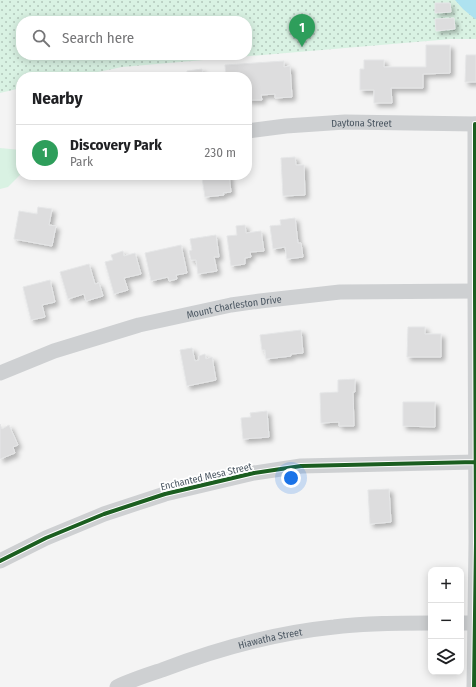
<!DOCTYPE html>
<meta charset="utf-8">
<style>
body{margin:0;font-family:"Fira Sans Condensed",sans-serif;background:#f6f6f6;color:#202124}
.controls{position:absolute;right:12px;bottom:12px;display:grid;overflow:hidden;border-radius:8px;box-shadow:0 2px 10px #0003}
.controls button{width:36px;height:36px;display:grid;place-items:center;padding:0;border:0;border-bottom:1px solid #e0e0e0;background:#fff;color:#202124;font:20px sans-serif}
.you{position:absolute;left:291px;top:478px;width:14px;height:14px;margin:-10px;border:3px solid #fff;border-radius:50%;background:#1a73e8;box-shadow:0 0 0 6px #1a73e833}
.badge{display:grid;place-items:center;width:26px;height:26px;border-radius:50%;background:#ea580c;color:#fff;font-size:13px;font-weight:700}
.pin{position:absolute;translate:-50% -33px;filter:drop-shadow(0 1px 2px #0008)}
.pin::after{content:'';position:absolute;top:21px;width:14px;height:12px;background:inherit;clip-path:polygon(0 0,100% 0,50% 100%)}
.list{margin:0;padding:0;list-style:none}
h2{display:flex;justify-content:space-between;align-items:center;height:52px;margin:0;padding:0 16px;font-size:17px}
h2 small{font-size:13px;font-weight:400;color:#757577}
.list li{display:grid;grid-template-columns:26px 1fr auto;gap:12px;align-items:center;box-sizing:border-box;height:56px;padding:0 16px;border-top:1px solid #e0e0e0}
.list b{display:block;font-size:15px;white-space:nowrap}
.list p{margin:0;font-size:13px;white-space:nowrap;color:#757577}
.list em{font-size:13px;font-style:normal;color:#757577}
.icon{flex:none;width:22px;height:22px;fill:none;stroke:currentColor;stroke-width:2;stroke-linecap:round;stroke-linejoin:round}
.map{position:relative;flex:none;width:476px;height:687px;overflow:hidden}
.search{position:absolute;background:#fff;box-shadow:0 2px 10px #0003;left:16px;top:16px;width:236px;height:44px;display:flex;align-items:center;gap:10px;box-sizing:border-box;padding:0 14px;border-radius:16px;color:#757577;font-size:15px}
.panel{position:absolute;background:#fff;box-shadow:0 2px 10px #0003;left:16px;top:72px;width:236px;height:108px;border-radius:16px}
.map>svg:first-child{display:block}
</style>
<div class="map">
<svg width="476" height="687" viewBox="0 0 476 687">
<defs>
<pattern id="park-dots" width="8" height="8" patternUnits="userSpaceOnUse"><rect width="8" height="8" fill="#d9f2e3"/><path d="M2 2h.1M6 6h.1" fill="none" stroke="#b2c7bb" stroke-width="1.8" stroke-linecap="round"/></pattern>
<filter id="shadow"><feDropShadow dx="3.5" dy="3.5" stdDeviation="2" flood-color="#0004"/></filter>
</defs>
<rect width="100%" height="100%" fill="#f4f4f4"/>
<!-- grass -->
<path fill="#d9f2e3" d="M0,148L21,150V174L8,187L0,189Z"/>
<!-- park -->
<path fill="url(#park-dots)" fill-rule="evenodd" d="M0,0H476V39H451L122,67L74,77H21V88L0,93ZM21,21H247V55H21Z"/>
<!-- water -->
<path fill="#aee2f0" d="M455,0H476V19H475L463,9Z"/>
<!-- building -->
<path fill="#ddddde" stroke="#e5e6e7" filter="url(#shadow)" d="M435,3H450L451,12L435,13Z
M454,18L455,29L436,31L435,19Z
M426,45H450V73L423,74V88H391L392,103H374V90H360V69H364V60H384V67H426Z
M466,55H476V82H465Z
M284,61V67L290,66L292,97L275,98V94L261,95L262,100H247V77H226L225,65Z
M202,69L203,77H187V71Z
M295,157L296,165H304L305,195L283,196L281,158Z
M214,175H229L231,192L223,193L224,195L205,197L202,178L215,176Z
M38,207L52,209L49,225L56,226L52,246L14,239L19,211L37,214Z
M295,218L298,243H301L303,257L287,259L285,247L273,249L270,226L281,225L280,220Z
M245,225L246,233L261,231L264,251L250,252L251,257L245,258V264L231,266L227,236L237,235L236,226Z
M216,235L219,257H214L217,271L198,274L196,260H191L189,251L192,250L190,239Z
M181,245L187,273L176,275L177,279L169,281L168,277L151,281L145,253Z
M123,251L124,256L135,253L141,274L124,278L128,290L114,294L105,262L113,260L111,255Z
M89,264L95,284L99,283L103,296L86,301L84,294L68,299L60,272Z
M50,280L55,302L42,305L45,317L31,320L23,287Z
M408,327H425V334H441V357H407Z
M301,330L303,353L291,354V356L266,359L265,350H262L260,335Z
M192,348L195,361L199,360V356L205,354L206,359L212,357L216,380L187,386L180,350Z
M355,379V392H353L354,426H339V422L321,423L320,393L338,392V380Z
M403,402H435V427L403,426Z
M267,411L269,437L243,439L241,418L251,417L250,413Z
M0,424L2,429L9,425L18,445L13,447L15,453L0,459Z
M389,489L391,522L370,524L368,490Z"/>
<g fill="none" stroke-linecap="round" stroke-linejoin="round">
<!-- minor -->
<g stroke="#ced0d2" stroke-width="15">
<path id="s1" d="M247,131L286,126L345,122L476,124"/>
<path id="s2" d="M0,373L54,351L139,325L231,305L260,301L340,292L476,291"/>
<path d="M0,561L46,538L104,514L165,494L254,473L301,466L476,462"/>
<path d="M461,623H476"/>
<path id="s3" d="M117,687C131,680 147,675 162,670C217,649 275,633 334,627C366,623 398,623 431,623"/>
<path d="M474,687L476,542L475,291V124"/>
</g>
<defs>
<path id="cycleway" d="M0,561L46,538L104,514L165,494L254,473L301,466L476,462
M474,687L476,542L475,291V124"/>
</defs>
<!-- cycleway casing -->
<use href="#cycleway" stroke="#fff" stroke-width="6"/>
<!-- cycleway -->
<use href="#cycleway" stroke="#1b5e20" stroke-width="4"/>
</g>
<g text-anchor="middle" stroke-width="3.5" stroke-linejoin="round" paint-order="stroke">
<!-- street labels -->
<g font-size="10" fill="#4a5661" stroke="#fff">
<text dy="4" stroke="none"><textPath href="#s1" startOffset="115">Daytona Street</textPath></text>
<text dy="4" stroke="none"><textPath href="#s2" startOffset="244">Mount Charleston Drive</textPath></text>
<text transform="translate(206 476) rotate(-13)" y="4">Enchanted Mesa Street</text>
<text dy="4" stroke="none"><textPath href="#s3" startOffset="161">Hiawatha Street</textPath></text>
</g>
</g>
</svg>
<div class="controls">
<button>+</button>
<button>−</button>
<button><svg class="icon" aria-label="layers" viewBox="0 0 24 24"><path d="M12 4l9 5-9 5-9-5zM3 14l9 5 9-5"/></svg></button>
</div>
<div class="you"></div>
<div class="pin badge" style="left:302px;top:47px;background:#2e9e5b">1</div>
<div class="search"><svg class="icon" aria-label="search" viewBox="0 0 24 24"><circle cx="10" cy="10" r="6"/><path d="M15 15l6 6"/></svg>Search here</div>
<section class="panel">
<h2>Nearby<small></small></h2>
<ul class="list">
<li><span class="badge" style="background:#2e9e5b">1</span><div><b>Discovery Park</b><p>Park</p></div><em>230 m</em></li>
</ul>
</section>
</div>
